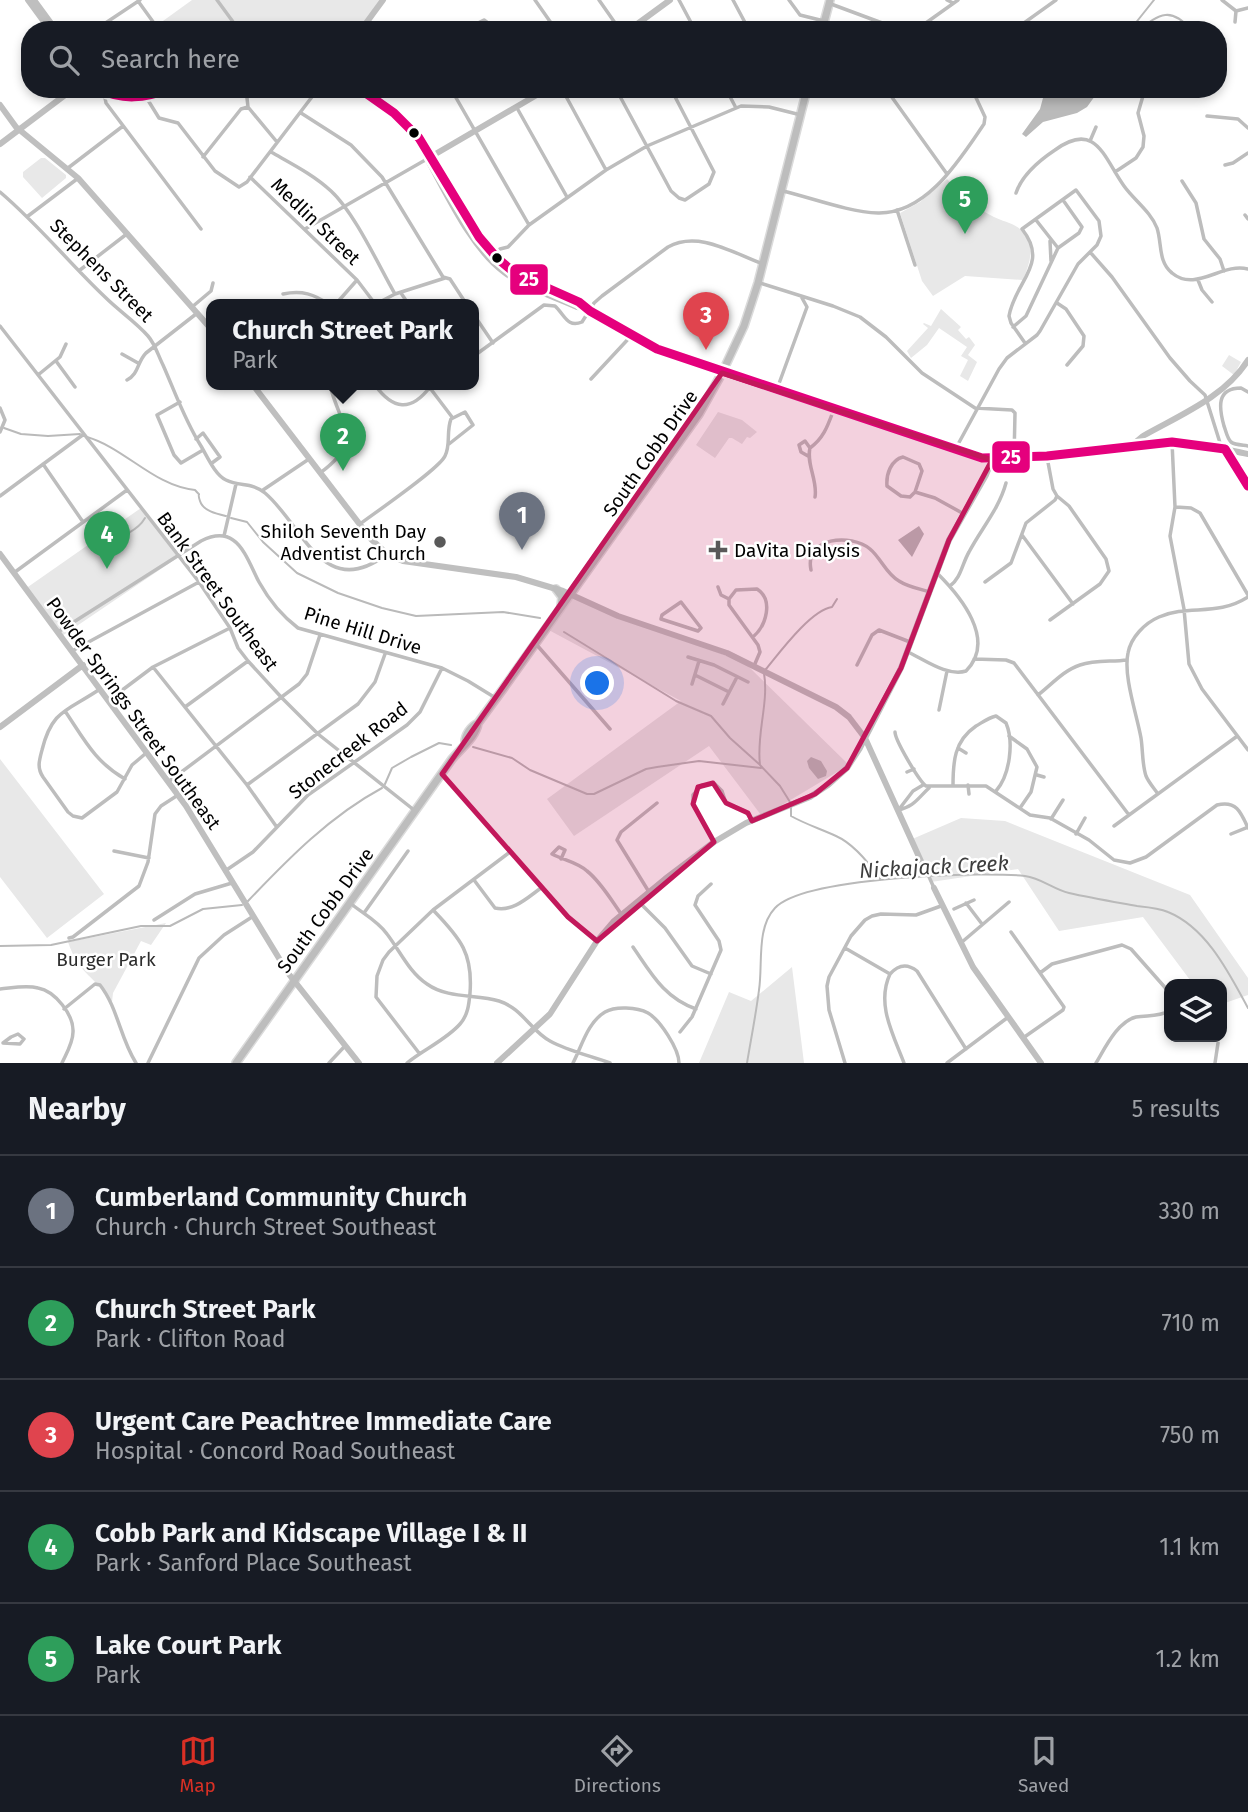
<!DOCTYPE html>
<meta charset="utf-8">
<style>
body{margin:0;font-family:"Fira Sans",sans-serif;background:#242831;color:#f1f3f6}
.controls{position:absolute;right:21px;bottom:21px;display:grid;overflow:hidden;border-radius:14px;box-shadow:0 4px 10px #0003}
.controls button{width:63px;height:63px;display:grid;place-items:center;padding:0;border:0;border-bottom:2px solid #363941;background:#171b24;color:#f1f3f6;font:35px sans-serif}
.you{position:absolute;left:598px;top:684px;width:24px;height:24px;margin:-18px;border:5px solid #fff;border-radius:50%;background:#1a73e8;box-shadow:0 0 0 10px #1a73e833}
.badge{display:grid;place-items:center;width:46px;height:46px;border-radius:50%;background:#d93025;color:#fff;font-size:23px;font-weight:700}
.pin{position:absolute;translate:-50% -58px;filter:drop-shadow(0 2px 4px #0008)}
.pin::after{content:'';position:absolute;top:37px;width:24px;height:21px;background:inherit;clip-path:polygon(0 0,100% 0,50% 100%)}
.popup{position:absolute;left:206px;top:299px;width:273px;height:91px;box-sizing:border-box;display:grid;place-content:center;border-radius:14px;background:#171b24;filter:drop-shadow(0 2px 5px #0005);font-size:23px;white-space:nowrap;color:#9ea1a6}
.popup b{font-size:26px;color:#f1f3f6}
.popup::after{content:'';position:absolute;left:50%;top:100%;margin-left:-14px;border:14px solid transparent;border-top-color:#171b24}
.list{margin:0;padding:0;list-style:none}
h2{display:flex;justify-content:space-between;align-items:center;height:91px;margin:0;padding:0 28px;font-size:30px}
h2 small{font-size:23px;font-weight:400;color:#9ea1a6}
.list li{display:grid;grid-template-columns:46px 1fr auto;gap:21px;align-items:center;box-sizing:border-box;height:112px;padding:0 28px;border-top:2px solid #363941}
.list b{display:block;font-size:26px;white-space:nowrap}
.list p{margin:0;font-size:23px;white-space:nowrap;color:#9ea1a6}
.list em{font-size:23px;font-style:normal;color:#9ea1a6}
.icon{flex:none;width:38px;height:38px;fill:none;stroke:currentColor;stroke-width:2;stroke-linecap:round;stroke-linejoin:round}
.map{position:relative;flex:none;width:1248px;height:1063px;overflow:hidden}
.search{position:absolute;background:#171b24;box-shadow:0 4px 10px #0003;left:21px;right:21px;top:21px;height:77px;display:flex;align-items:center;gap:18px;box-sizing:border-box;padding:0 24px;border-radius:28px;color:#9ea1a6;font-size:26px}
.sheet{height:651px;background:#171b24}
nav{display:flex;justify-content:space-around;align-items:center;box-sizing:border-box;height:98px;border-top:2px solid #363941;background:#171b24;font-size:19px;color:#9ea1a6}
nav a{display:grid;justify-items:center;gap:4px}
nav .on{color:#d93025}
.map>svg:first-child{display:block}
</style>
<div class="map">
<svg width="1248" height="1063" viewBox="0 0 1248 1063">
<rect width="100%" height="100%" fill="#fff"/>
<!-- green -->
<path fill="#e8e8e8" d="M192,0H383L361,30H332L325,26L322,30H284L280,22L265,30H159L156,26Z
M41,158H45L66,175V178L42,198L23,177V172Z
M947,179C961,194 976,208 994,217C1002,221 1013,223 1020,229C1037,244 1030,262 1023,280L965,276L933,296L922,281L900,213L920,202Z
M941,309L961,327L958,330L966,339L969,337L975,345L968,355L977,362L968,381L960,376L968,360L961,356L967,347L939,328L927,345L911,358L907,351L928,328L923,324L924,323L931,326Z
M1229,355L1241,362L1234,375L1222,366Z
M718,412L742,420L757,432L750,438L747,437L742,444L732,438H729L715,458L696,445Z
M141,508L180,556L62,636L25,589Z
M568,593L628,618L745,663L849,765L767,814L761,815L709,746L574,836L547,799L681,701L545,628Z
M0,759L104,894L47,938L0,877Z
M961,818L1005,821L1190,895L1248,978V995L1222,1004V984H1193L1143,917L1059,931L1018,869L931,882L910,840Z
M166,923L151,945L141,941L113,993L112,1002C96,977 79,975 68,942Z
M792,967L804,1063H699L729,992L751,1001Z"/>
<!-- water -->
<path fill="#bababa" d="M1041,89H1100L1087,107L1077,113L1043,122L1026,137L1022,134L1040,109L1043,98Z
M919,526L924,534L912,557L898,540Z
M811,757L821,761L827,771L826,776L818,779L809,768L807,761Z"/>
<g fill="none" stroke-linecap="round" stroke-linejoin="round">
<!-- stream -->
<path stroke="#bababa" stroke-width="2" d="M1130,30L1154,0
M1138,30C1160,14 1171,6 1191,30
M4,428L21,434L48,436L80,434
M87,437C125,448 154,486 195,490C203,499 196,489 200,501C203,511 217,514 226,516
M231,518L247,522L263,542L297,573L338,593L382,608L416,616L503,612L540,618
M98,545C113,539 136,534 145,518
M564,632L676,701L711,716L730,738L759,764
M766,669C780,652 811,610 832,607L837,599
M764,673C769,704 756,734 760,765L780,786L790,802
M473,747L512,758L530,770L587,794H594L646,769L657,767L699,761L761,768
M385,784L392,768L411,757L439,743L451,745
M791,807V816C805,824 821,829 836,836C854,844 869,863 880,879
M248,901C288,859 330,816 382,788
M0,946L51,945L141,926H170L203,909L242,905
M747,1063C751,1039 756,1014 759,990C763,964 756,928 775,908C804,877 980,871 1025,876C1041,878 1053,889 1069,893C1091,898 1115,902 1137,906C1147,907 1159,908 1168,912C1207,928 1229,973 1248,1008"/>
<defs>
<path id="primary" d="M822,30L830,0
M556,589L562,597L561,607
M465,742C465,735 471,726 478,723L503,689L699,414L722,373L744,326L758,283L807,89
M236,1063L452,759C461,748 476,737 478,723"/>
</defs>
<!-- primary casing -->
<use href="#primary" stroke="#dbdbdb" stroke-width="10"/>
<!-- street -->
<path stroke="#bdbdbd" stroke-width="3.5" d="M217,0L239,30
M535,0L556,30
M599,0L620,30
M679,0L695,30
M733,0L749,30
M789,0L800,15L824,21
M947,0L953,3
M1222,0L1236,11L1248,8
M138,1L159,30
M831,4L901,30
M1235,22L1236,11
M95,30L140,0
M464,30L484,20L497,30
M916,30L958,0
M1014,30L1056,0
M246,89L248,107
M306,89L314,95
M451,89L529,225
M562,89L606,170
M616,89L671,191L679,198L685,200L709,184L714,172L671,89
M726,89L736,108
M886,89L947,174
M104,93L106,103L201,229
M146,97L159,118L178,123L215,171L239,187L247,182L318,89
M378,100L390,89
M248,107L277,142
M517,108L567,197
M301,113L351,145L382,177L443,277L450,279L467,305
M1207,116L1238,119L1248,128
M1090,141L1096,127
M271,152C292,164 314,175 331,191C354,212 379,266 395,294
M203,157L241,109L248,107
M1225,165L1233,163L1248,153
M68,168L123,126
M1115,172L1136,158L1143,147L1144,136L1138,113L1145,89
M250,177L357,280L376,305
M1182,181L1196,203L1204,239L1220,259L1224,271
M783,191C812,198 849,212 878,213C927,214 960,159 984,124L985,117L972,89
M0,192C38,224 69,263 105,297C119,311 136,322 148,336C155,344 158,355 163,365C175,392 185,421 201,446C207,456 215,475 226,480C240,487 252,482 265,493C303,525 323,603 387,554
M1016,193C1022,175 1040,160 1055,150C1096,120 1104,158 1124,186C1134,200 1151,212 1157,228C1162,243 1158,262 1172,273C1196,293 1222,262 1248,269
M897,210L915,265
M1245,215L1248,219
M28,216L77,179
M1036,220L1058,248L1079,233L1082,227L1063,200
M305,229L427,159
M1050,241L1051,261
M500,249L508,247L529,225L606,170L647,146L741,106L769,107L801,115
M1090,252L1112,277L1170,358L1190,381L1205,395L1221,446
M80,270L128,233
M1198,280L1202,290L1212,302
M760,283L833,306L860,317L886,337L922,373L975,408L1012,410L1015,413L1014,459
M401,293L409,305
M283,294C302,290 314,294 330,305
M1057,303L1066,309L1084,336L1083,346L1067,365
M376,304L395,294L445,278
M335,305L357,280
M192,307L211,291L213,283
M474,315L493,343
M0,326L199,582L230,628L238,648L248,661L282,698L318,734L414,810
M1013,327L1026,316L1058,248
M122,354L138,363
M474,356L544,305L555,306C565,315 567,328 582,322L594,303L602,296L668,247C698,230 733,253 763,264
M56,361L75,387
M38,375L60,357L66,344
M591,379L631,336
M127,380C139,374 137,362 146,353L196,314
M375,385C393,410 411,412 430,387
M430,388L452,417
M777,389L807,307L802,298
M1248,392L1241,388C1216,388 1219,408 1224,426C1226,431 1227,438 1231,442C1235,445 1243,445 1248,446
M180,402L157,415L174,455L181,463L203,450
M0,408L5,420L0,432
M196,439L203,433L220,457L212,463
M1172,442L1175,507L1170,536L1184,609L1189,664L1202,689L1248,750
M810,448C806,464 818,481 815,497
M810,448C824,438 828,425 834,409
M956,448L999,369L1007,358L1037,335L1040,331L1078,264L1097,245L1101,236L1099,221L1076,190L1022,229C1050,264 1015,281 1009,316L1011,323L1025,343
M808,456L801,452L799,445L805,441L810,448
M903,457L919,464L922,471L915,492L910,497L901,496L887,486C886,474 891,460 903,457Z
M1047,457L1053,489L1057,496L1069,506L1106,559L1109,571L1100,584L1050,620
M43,464L83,522
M320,473C366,439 340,428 330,385
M263,490L309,459
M915,492L935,498L964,514
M0,496L84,434
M1176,507L1191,508L1200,513L1248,595
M360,524C376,512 439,469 445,456C451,444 446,432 451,419L465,412L473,425L449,444
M1022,535L1073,604
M224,536L236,484
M811,570C804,537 851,533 870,549C881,558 886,574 899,581C908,587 920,589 930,592
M15,572L127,490
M985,582L1011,563L1026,523L1055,500L1057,496
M950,586C961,578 962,564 969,552C981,529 999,509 1006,483
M718,587L721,595L729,599
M681,602L701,628L698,631L661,619L662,615Z
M58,632L201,541C211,536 223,533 233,540C245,548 252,569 259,582C269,600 281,615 298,628L442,668L468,681L494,697
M753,637C766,626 774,600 757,589L736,590L729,599V605L758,645L760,652L754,666
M536,644L610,729
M72,651L199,582
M908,652C925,660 948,677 966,671C997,640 960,596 938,574
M688,657L714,665L748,682
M974,659L1006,660L1014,663L1129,815
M857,665L872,635L879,630L910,642
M153,667L247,785L276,826
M695,675L729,692
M692,684L699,661
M100,689C68,711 52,709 42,750C39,761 37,768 43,777L68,812L73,816L82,818L117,792L132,765L145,754
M1038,695C1051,685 1064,670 1080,665C1095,660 1111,662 1127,660
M109,700L153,667L230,628
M723,704L737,677
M185,707L248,661
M939,710L947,671
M65,711C84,739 95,762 125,779
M895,732C895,740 919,781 926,786H986L1030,815L1050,818L1089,840L1114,860L1130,863L1146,857L1217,805C1236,800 1241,812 1248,828
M1009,736L1027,749L1037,767L1031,792L1020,808
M958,748L966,753
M907,772L914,769
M442,774L568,917L597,941
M1037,775L1044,777
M168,782L299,684L307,674L320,635
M247,785L358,704L375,682L385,654
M968,785L969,794
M953,786C953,762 954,741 976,726C983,722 988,718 996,716L1006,723C1014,742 1010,775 996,791
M1158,794C1154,788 1149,783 1146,776C1142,764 1143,751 1141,738C1137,715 1123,676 1128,653C1131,637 1145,623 1159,617C1189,604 1217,617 1248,597
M900,808L913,791L923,785
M898,810C914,807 918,798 929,788
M1051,819L1063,800
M1114,826L1236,737
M1076,834L1085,818
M1231,834L1248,827
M714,842L693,804V795L702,785L715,784L722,791L726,803L745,811L752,820
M114,851L149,858
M561,859L565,850L559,847L552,854C563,860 577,862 587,871C601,882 611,900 622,915
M926,870L934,888
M225,871L253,852L308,795L407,725L420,712L442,668
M474,880L495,908C513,912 527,898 541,888
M649,892L617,840L621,832L657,803
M638,901L665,928L692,966L711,974
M350,903C362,913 378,921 387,934C400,951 409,972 427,984C448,999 476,994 499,1001C522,1008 531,1031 550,1041C568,1051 591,1056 610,1063
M966,903L982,924
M954,909L974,900
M364,913L408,851
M154,920L195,894L232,883
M1011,932L1064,1007L1063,1010L1023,1038
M69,938L73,937L139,886L148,862L155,814L161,806L178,795
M962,942L1009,902
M633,947C651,973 664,998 696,1009
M845,948L890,974
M1040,973L1052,964L1122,945L1131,949L1169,992
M0,989C12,988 26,985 38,988C55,991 74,1015 73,1032C73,1043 66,1054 62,1063
M64,1009L95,984L100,985C118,1008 120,1038 136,1063
M680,1032L692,1017L721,950L719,941L695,905L698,896L711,884
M18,1034L24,1039L20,1044L3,1043L11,1037Z
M419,1053L376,997L377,976L383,960L389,952L433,910L510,852
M148,1063L199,958L224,935L252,917
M329,1063L344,1047
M407,1063C424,1049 446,1040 460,1024C468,1015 469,1004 470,993C473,954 461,939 434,911
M573,1063C582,1046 587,1023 605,1012C615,1006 637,1007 648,1013C660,1020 679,1049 679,1063
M845,1063L829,1010L827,986L829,977L851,936L865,920L872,916L881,914L916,915L941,906
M904,1063C893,1034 876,1004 890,974C898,965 907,963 917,971L966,1049
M947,1063L1007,1018
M1096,1063C1105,1048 1118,1021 1136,1017C1148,1015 1158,1017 1169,1011
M1215,1063L1218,1043"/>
<!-- secondary -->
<path stroke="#bfbfbf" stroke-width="6" d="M28,0L50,30
M34,0L56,30
M361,30L383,0
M629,30L670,0
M98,89C122,103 145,98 170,89
M360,89L394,113L419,138L479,237L497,258L516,274L579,302L590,311L657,349L694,363L860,416L982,458C1041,466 1109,445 1169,442C1195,441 1222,449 1248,454
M0,105L16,127L78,178L212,330
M417,141C441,180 467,245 504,272C525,288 553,296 577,307L585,308
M0,144L73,89
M432,156L547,89
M253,385L371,539L387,554L403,561L516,577L563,591L618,616L727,653L836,707L849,717L865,738L925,870
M1137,446V441L1143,436C1180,415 1225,397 1248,360
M1225,449L1248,486
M0,554L186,806L288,973L359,1063
M0,727L83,665
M934,888L973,967L1041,1063
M497,1063L550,1014L597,941L614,921L665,879L714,842L746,823L810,797L828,785L847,768L860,748L901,668L949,540L986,475L992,460"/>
<!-- primary -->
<use href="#primary" stroke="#bdbdbd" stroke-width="7"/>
<defs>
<path id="bus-1" d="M99,89C123,101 145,98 169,89
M360,89L394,113L419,138L479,237L497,258L516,274L579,302L590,311L657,349L982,458L1047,456L1172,442L1225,449L1248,486"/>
</defs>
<!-- bus-1 casing -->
<use href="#bus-1" stroke="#fff" stroke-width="14"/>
<!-- bus-1 -->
<use href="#bus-1" stroke="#e5007d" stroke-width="9"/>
</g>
<!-- marked area -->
<path fill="#c2185b" fill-opacity="0.2" stroke="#c2185b" stroke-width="5" stroke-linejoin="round" d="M722,373L992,460L949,540L901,668L847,768L815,794L752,821L748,813L726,803L713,783L698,787L693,804L714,842L597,941L568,917L442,774Z"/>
<!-- markers -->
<g fill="#000" stroke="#fff" stroke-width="2.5">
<circle cx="414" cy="133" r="6"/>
<circle cx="497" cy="258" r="6"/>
</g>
<g fill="#595959" stroke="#fff" stroke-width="2.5">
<circle cx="440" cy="542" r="7"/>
<path d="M714.5 539.5h7v7h7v7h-7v7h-7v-7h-7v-7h7z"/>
</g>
<g text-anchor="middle" stroke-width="5" stroke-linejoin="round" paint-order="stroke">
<!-- street labels -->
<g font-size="19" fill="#000" stroke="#fff">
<text transform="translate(316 221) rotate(44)" y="7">Medlin Street</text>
<text transform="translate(102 270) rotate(45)" y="7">Stephens Street</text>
<text transform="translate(650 453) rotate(-55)" y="7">South Cobb Drive</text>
<text transform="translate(218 591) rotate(54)" y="7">Bank Street Southeast</text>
<text transform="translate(363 630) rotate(17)" y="7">Pine Hill Drive</text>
<text transform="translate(134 713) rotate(54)" y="7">Powder Springs Street Southeast</text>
<text transform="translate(348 750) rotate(-38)" y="7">Stonecreek Road</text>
<text transform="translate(325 910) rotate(-54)" y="7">South Cobb Drive</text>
</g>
<!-- poi labels -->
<g font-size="19" fill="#000" stroke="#fff" text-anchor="end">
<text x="426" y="538">Shiloh Seventh Day<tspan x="426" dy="22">Adventist Church</tspan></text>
<text x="734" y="557" text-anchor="start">DaVita Dialysis</text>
</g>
<!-- park labels -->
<g font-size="19" fill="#2d2d2d" stroke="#fff">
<text x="106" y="966">Burger Park</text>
</g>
<!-- water labels -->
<g font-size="21" font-style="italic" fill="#3e3e3e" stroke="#fff">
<text transform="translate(934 867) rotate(-3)" y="7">Nickajack Creek</text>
</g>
</g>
<g stroke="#fff" stroke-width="2.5">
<rect x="509" y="263" width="40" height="33" rx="7" fill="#e5007d"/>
<rect x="991" y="440" width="40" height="34" rx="7" fill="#e5007d"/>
</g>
<g font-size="19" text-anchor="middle" font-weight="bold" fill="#fff">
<text x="529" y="286">25</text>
<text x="1011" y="464">25</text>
</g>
</svg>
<div class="controls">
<button><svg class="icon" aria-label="layers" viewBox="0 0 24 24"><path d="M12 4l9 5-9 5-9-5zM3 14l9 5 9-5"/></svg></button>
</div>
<div class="you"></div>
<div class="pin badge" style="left:522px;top:550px;background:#6b7280">1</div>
<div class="pin badge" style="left:343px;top:471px;background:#2e9e5b">2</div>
<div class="popup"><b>Church Street Park</b>Park</div>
<div class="pin badge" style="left:706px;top:350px;background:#e0444e">3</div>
<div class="pin badge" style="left:107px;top:569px;background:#2e9e5b">4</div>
<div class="pin badge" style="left:965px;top:234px;background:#2e9e5b">5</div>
<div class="search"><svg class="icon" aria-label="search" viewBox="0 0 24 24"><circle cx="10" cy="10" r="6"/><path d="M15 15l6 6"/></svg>Search here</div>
</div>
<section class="sheet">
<h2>Nearby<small>5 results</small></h2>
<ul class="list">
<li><span class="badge" style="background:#6b7280">1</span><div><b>Cumberland Community Church</b><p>Church · Church Street Southeast</p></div><em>330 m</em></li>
<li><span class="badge" style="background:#2e9e5b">2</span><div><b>Church Street Park</b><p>Park · Clifton Road</p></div><em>710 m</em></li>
<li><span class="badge" style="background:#e0444e">3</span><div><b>Urgent Care Peachtree Immediate Care</b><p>Hospital · Concord Road Southeast</p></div><em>750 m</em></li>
<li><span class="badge" style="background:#2e9e5b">4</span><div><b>Cobb Park and Kidscape Village I &amp; II</b><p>Park · Sanford Place Southeast</p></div><em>1.1 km</em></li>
<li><span class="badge" style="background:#2e9e5b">5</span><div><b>Lake Court Park</b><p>Park</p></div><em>1.2 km</em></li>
</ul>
</section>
<nav>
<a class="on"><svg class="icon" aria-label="map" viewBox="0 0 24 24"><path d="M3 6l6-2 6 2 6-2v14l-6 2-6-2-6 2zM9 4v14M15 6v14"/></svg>Map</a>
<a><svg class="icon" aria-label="directions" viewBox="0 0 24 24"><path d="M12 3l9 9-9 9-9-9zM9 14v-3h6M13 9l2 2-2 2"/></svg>Directions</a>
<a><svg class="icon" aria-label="saved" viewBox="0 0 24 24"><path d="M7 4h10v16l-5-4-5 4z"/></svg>Saved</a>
</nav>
